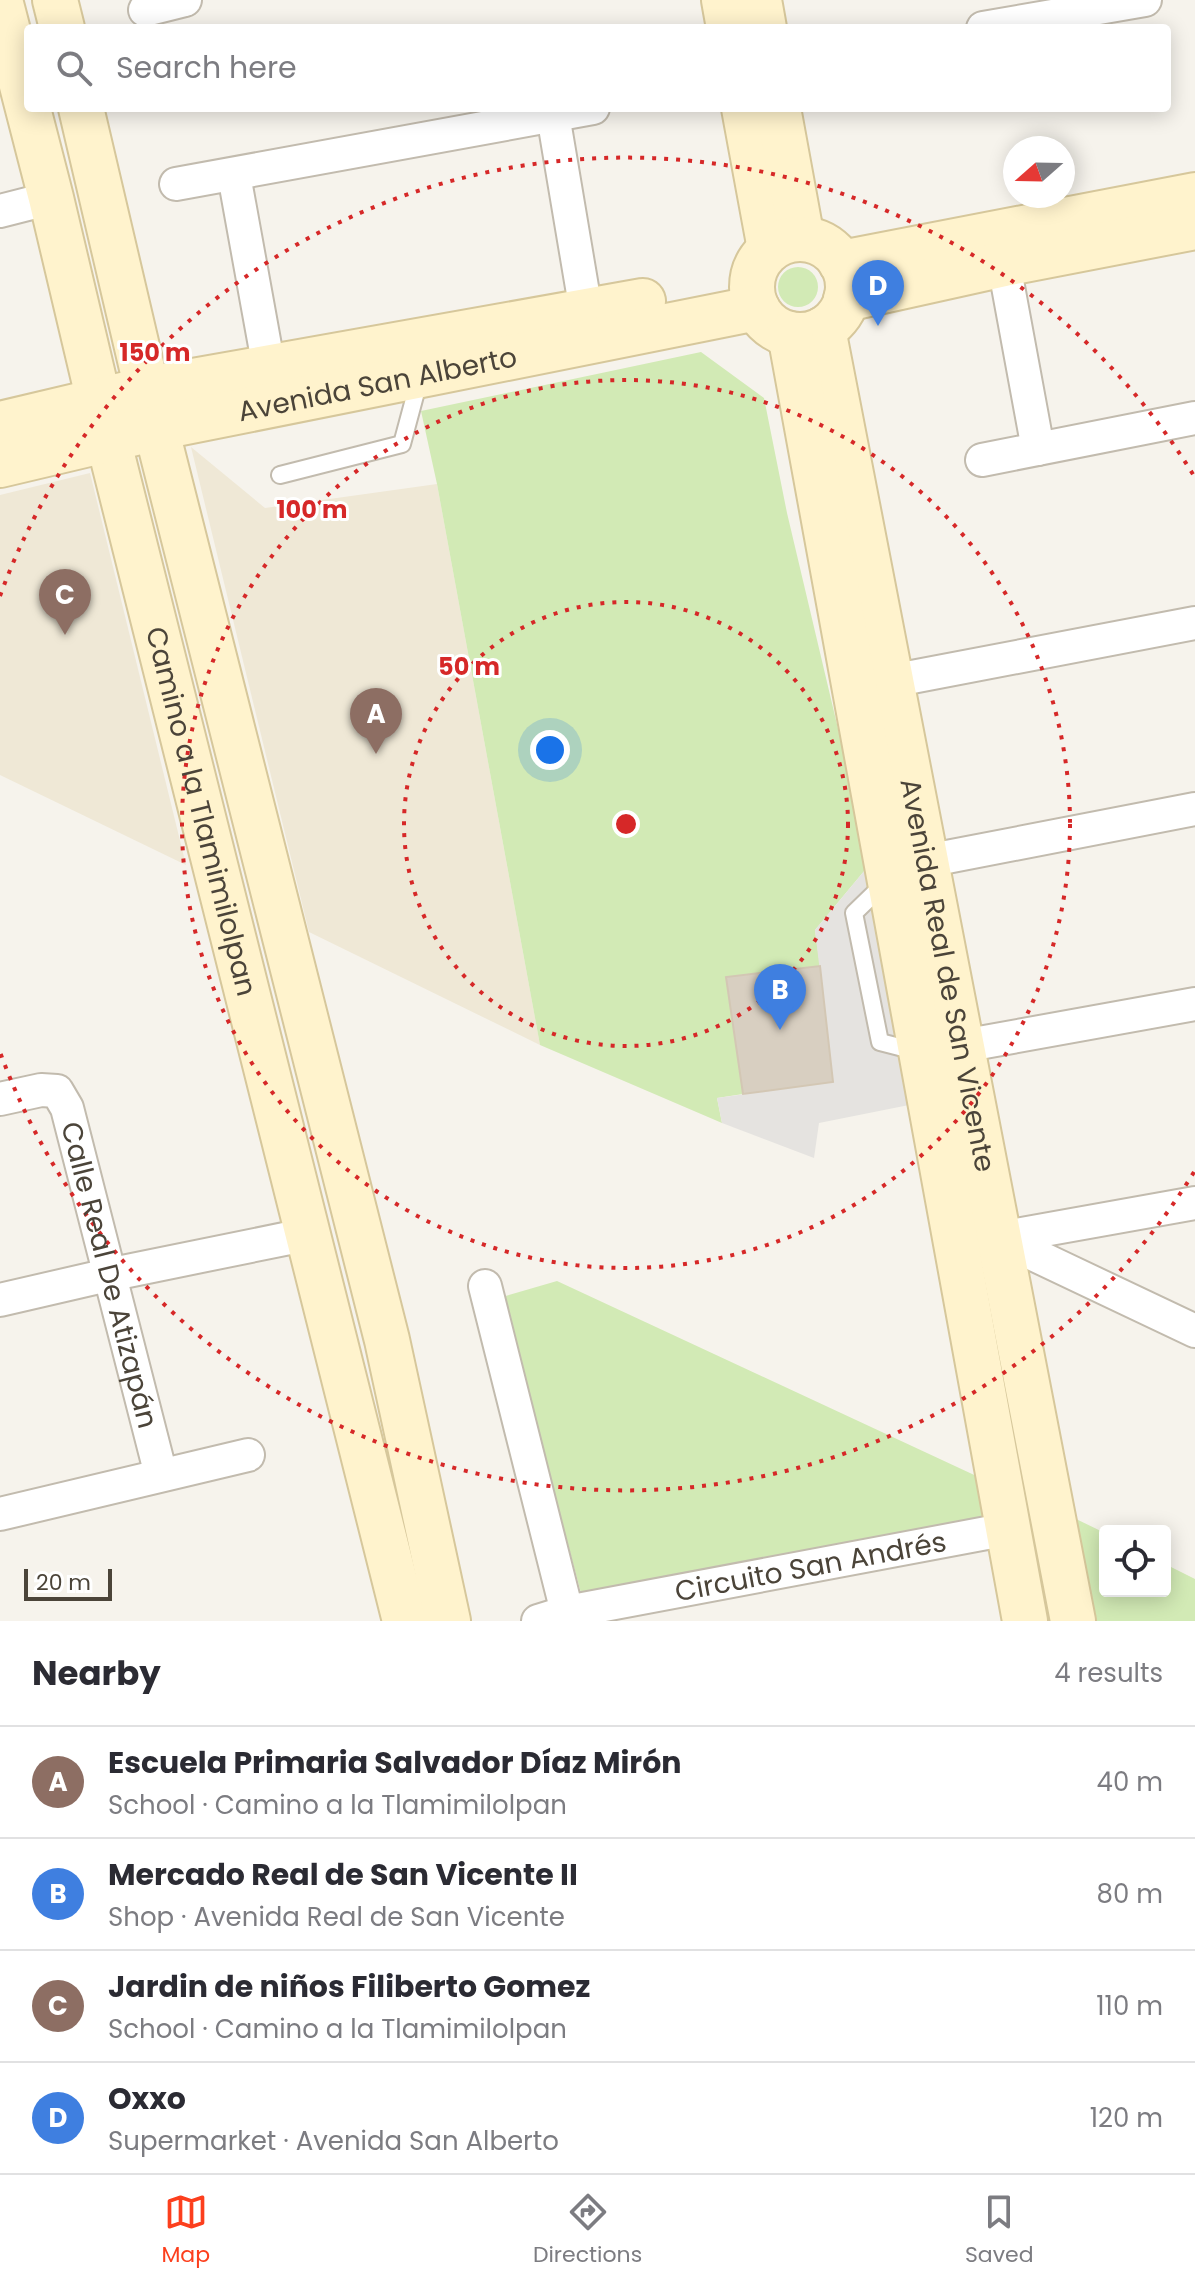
<!DOCTYPE html>
<meta charset="utf-8">
<style>
body{margin:0;font-family:Poppins,sans-serif;background:#f7f7f7;color:#2b2b33}
.controls{position:absolute;right:24px;bottom:24px;display:grid;overflow:hidden;border-radius:8px;box-shadow:0 4px 20px #0003}
.controls button{width:72px;height:72px;display:grid;place-items:center;padding:0;border:0;border-bottom:2px solid #e1e1e2;background:#fff;color:#2b2b33;font:40px sans-serif}
.compass{position:absolute;left:1003px;top:136px;width:72px;height:72px;border-radius:50%;background:#fff;box-shadow:0 4px 20px #0003;rotate:250deg}
.scale{position:absolute;left:24px;bottom:20px;width:88px;box-sizing:border-box;padding-left:8px;border:4px solid #4b4439;border-top:0;font-size:22px;line-height:28px;white-space:nowrap;color:#4b4439;-webkit-text-stroke:6px #fff;paint-order:stroke}
.you{position:absolute;left:550px;top:750px;width:28px;height:28px;margin:-20px;border:6px solid #fff;border-radius:50%;background:#1a73e8;box-shadow:0 0 0 12px #1a73e833}
.badge{display:grid;place-items:center;width:52px;height:52px;border-radius:50%;background:#fc3f1d;color:#fff;font-size:26px;font-weight:700}
.pin{position:absolute;translate:-50% -66px;filter:drop-shadow(0 2px 4px #0008)}
.pin::after{content:'';position:absolute;top:42px;width:28px;height:24px;background:inherit;clip-path:polygon(0 0,100% 0,50% 100%)}
.list{margin:0;padding:0;list-style:none}
h2{display:flex;justify-content:space-between;align-items:center;height:104px;margin:0;padding:0 32px;font-size:34px}
h2 small{font-size:26px;font-weight:400;color:#7c7c81}
.list li{display:grid;grid-template-columns:52px 1fr auto;gap:24px;align-items:center;box-sizing:border-box;height:112px;padding:0 32px;border-top:2px solid #e1e1e2}
.list b{display:block;font-size:30px;white-space:nowrap}
.list p{margin:0;font-size:26px;white-space:nowrap;color:#7c7c81}
.list em{font-size:26px;font-style:normal;color:#7c7c81}
.icon{flex:none;width:44px;height:44px;fill:none;stroke:currentColor;stroke-width:2;stroke-linecap:round;stroke-linejoin:round}
.map{position:relative;flex:none;width:1195px;height:1621px;overflow:hidden}
.search{position:absolute;background:#fff;box-shadow:0 4px 20px #0003;left:24px;right:24px;top:24px;height:88px;display:flex;align-items:center;gap:20px;box-sizing:border-box;padding:0 28px;border-radius:8px;color:#7c7c81;font-size:30px}
.sheet{height:552px;background:#fff}
nav{display:flex;justify-content:space-around;align-items:center;box-sizing:border-box;height:112px;border-top:2px solid #e1e1e2;background:#fff;font-size:22px;color:#7c7c81}
nav a{display:grid;justify-items:center;gap:4px}
nav .on{color:#fc3f1d}
.map>svg:first-child{display:block}
</style>
<div class="map">
<svg width="1195" height="1621" viewBox="0 0 1195 1621">
<rect width="100%" height="100%" fill="#f6f3ec"/>
<!-- education -->
<path fill="#efe8d6" d="M191,447L265,508L437,484L540,1045L309,932Z
M90,473L186,865L0,775V495Z"/>
<!-- green -->
<path fill="#d2eab5" d="M778 287a20 20 0 1 1 40 0a20 20 0 1 1-40 0Z
M701,352L764,398L787,513L870,864L815,930L820,966L726,978L743,1094L717,1098L722,1123L540,1045L437,484L421,411Z
M557,1281L985,1480L993,1519L581,1593L502,1297Z
M1074,1518L1105,1533V1591H1165V1564L1195,1579V1621H1092Z"/>
<!-- parking -->
<path fill="#e5e3e0" d="M870,864L914,1104L819,1123L814,1158L722,1123L717,1098L833,1082L815,930Z"/>
<!-- building -->
<path fill="#d8cfc1" stroke="#d3c7b4" stroke-width="2" d="M820,966L833,1082L743,1094L726,977Z"/>
<g fill="none" stroke-linecap="round" stroke-linejoin="round">
<defs>
<path id="lane" d="M280,475L402,444L420,377
M886,882L854,913L880,1042L919,1052"/>
<g id="street">
<path d="M145,10L185,0"/>
<path d="M983,28L1145,0"/>
<path d="M553,115L586,311"/>
<path d="M234,175L269,368"/>
<path d="M176,184L593,108"/>
<path d="M0,211L51,198"/>
<path d="M1000,243L1038,449"/>
<path d="M982,460L1195,418"/>
<path d="M891,681L1195,623"/>
<path d="M926,861L1195,809"/>
<path d="M940,1050L1195,1004"/>
<path id="s1" d="M0,1099L41,1090L57,1091L67,1108L161,1475"/>
<path d="M999,1238L1195,1331"/>
<path d="M999,1238L1195,1203"/>
<path d="M485,1286L567,1612"/>
<path d="M0,1300L108,1275L309,1234"/>
<path d="M0,1514L248,1455"/>
<path id="s2" d="M538,1621L567,1612L1008,1529"/>
</g>
<g id="secondary">
<path id="s3" d="M0,0L51,198L108,439L405,1621"/>
<path d="M55,0L62,28"/>
<path d="M724,0L729,28"/>
<path d="M759,0L764,28"/>
<path d="M81,108L156,428L387,1340L448,1621"/>
<path d="M744,108L770,249"/>
<path d="M778,108L802,239"/>
<circle cx="800" cy="287" r="48"/>
<path d="M841,263L1195,195"/>
<path d="M846,299L1004,264L1195,227"/>
<path id="s4" d="M823,329L1073,1621"/>
<path d="M790,334L1025,1621"/>
<path d="M0,424L148,389L643,301"/>
<path id="s5" d="M0,465L156,428L757,308"/>
</g>
</defs>
<!-- lane casing -->
<use href="#lane" stroke="#c2bbae" stroke-width="20"/>
<!-- street casing -->
<use href="#street" stroke="#c2bbae" stroke-width="36"/>
<!-- secondary casing -->
<use href="#secondary" stroke="#d6c79b" stroke-width="48"/>
<!-- lane -->
<use href="#lane" stroke="#fff" stroke-width="16"/>
<!-- street -->
<use href="#street" stroke="#fff" stroke-width="32"/>
<!-- secondary -->
<use href="#secondary" stroke="#fff3cd" stroke-width="44"/>
</g>
<!-- distance rings -->
<g fill="none" stroke="#d62828" stroke-width="4" stroke-dasharray="4 8">
<circle cx="626" cy="824" r="222"/>
<circle cx="626" cy="824" r="444"/>
<path d="M1194 1172A666 666 0 0 1 0 1052M0 596A666 666 0 0 1 1194 476"/>
</g>
<g text-anchor="middle" stroke-width="6" stroke-linejoin="round" paint-order="stroke">
<!-- street labels -->
<g font-size="28" fill="#4b4439" stroke="#fff">
<text dy="10" stroke="none"><textPath href="#s5" startOffset="386">Avenida San Alberto</textPath></text>
<text dy="10" stroke="none"><textPath href="#s3" startOffset="836">Camino a la Tlamimilolpan</textPath></text>
<text dy="10" stroke="none"><textPath href="#s4" startOffset="658">Avenida Real de San Vicente</textPath></text>
<text dy="10" stroke="none"><textPath href="#s1" startOffset="250">Calle Real De Atizapán</textPath></text>
<text dy="10" stroke="none"><textPath href="#s2" startOffset="278">Circuito San Andrés</textPath></text>
</g>
</g>
<circle cx="626" cy="824" r="12" fill="#d62828" stroke="#fff" stroke-width="4"/>
<g font-size="24" text-anchor="middle" font-weight="bold" fill="#d62828" stroke="#fff" stroke-width="6" stroke-linejoin="round" paint-order="stroke">
<text x="155" y="361">150 m</text>
<text x="312" y="518">100 m</text>
<text x="469" y="675">50 m</text>
</g>
</svg>
<div class="controls">
<button><svg class="icon" aria-label="locate" viewBox="0 0 24 24"><circle cx="12" cy="12" r="6"/><path d="M12 2v4M12 18v4M2 12h4M18 12h4"/></svg></button>
</div>
<svg class="compass" viewBox="-18 -18 36 36"><path d="M0-13l5 13h-10z" fill="#e53935"/><path d="M0 13l5-13h-10z" fill="#7c7c81"/></svg>
<div class="scale">20 m</div>
<div class="you"></div>
<div class="pin badge" style="left:376px;top:754px;background:#8d6e63">A</div>
<div class="pin badge" style="left:780px;top:1030px;background:#3f7fe0">B</div>
<div class="pin badge" style="left:65px;top:635px;background:#8d6e63">C</div>
<div class="pin badge" style="left:878px;top:326px;background:#3f7fe0">D</div>
<div class="search"><svg class="icon" aria-label="search" viewBox="0 0 24 24"><circle cx="10" cy="10" r="6"/><path d="M15 15l6 6"/></svg>Search here</div>
</div>
<section class="sheet">
<h2>Nearby<small>4 results</small></h2>
<ul class="list">
<li><span class="badge" style="background:#8d6e63">A</span><div><b>Escuela Primaria Salvador Díaz Mirón</b><p>School · Camino a la Tlamimilolpan</p></div><em>40 m</em></li>
<li><span class="badge" style="background:#3f7fe0">B</span><div><b>Mercado Real de San Vicente II</b><p>Shop · Avenida Real de San Vicente</p></div><em>80 m</em></li>
<li><span class="badge" style="background:#8d6e63">C</span><div><b>Jardin de niños Filiberto Gomez</b><p>School · Camino a la Tlamimilolpan</p></div><em>110 m</em></li>
<li><span class="badge" style="background:#3f7fe0">D</span><div><b>Oxxo</b><p>Supermarket · Avenida San Alberto</p></div><em>120 m</em></li>
</ul>
</section>
<nav>
<a class="on"><svg class="icon" aria-label="map" viewBox="0 0 24 24"><path d="M3 6l6-2 6 2 6-2v14l-6 2-6-2-6 2zM9 4v14M15 6v14"/></svg>Map</a>
<a><svg class="icon" aria-label="directions" viewBox="0 0 24 24"><path d="M12 3l9 9-9 9-9-9zM9 14v-3h6M13 9l2 2-2 2"/></svg>Directions</a>
<a><svg class="icon" aria-label="saved" viewBox="0 0 24 24"><path d="M7 4h10v16l-5-4-5 4z"/></svg>Saved</a>
</nav>
